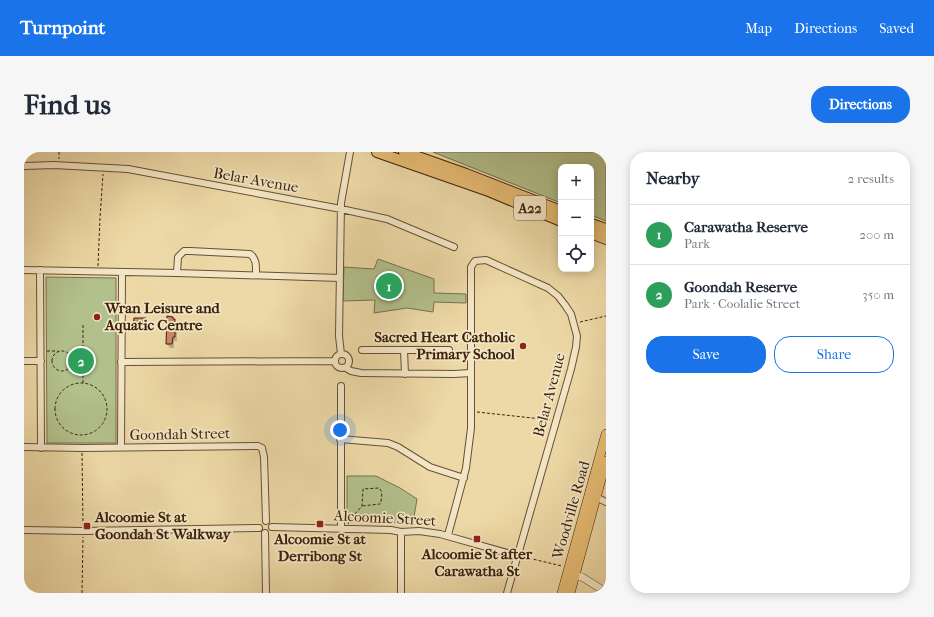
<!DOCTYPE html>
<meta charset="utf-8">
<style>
body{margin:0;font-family:"IM FELL French Canon",serif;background:#f6f6f7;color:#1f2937}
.controls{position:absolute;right:12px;top:12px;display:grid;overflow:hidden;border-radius:8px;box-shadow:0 2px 10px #0003}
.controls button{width:36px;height:36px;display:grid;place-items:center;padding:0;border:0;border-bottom:1px solid #e0e1e3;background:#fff;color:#1f2937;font:20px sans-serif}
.you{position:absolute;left:316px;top:278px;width:14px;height:14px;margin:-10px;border:3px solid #fff;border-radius:50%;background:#1a73e8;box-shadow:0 0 0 6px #1a73e833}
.badge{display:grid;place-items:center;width:26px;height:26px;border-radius:50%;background:#1a73e8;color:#fff;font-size:13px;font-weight:700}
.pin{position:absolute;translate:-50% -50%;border:2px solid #fff;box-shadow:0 1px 4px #0006}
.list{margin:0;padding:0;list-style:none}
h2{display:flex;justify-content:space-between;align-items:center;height:52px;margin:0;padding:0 16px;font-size:17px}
h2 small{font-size:13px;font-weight:400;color:#747a83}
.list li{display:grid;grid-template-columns:26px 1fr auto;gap:12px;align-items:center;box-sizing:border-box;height:60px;padding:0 16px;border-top:1px solid #e0e1e3}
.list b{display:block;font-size:15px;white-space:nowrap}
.list p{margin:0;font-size:13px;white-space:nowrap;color:#747a83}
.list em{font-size:13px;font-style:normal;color:#747a83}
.actions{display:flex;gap:8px;padding:12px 16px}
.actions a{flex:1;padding:9px 0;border:1px solid #1a73e8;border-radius:16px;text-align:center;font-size:14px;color:#1a73e8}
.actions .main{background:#1a73e8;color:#fff}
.icon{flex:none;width:22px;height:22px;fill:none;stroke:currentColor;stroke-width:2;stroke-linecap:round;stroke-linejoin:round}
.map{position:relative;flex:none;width:582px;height:441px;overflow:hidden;border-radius:16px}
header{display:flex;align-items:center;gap:24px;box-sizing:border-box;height:56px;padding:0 20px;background:#1a73e8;color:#fff}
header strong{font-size:19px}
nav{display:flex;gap:22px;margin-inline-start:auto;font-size:14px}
.intro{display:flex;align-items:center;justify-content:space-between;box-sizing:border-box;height:96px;padding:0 24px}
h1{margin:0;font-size:28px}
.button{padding:10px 18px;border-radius:16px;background:#1a73e8;color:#fff;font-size:14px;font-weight:700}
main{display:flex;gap:24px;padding:0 24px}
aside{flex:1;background:#fff;border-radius:16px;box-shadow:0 2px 10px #0003}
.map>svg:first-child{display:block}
</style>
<header>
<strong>Turnpoint</strong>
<nav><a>Map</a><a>Directions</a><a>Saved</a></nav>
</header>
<div class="intro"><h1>Find us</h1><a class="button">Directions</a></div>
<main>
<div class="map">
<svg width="582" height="441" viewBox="0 0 582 441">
<rect width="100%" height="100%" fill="#edd9a7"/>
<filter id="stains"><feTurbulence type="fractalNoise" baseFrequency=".005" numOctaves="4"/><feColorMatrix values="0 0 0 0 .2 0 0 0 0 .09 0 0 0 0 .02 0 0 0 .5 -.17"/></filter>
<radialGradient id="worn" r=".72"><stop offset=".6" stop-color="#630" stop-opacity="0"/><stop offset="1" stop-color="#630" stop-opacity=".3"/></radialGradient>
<!-- green -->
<path fill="#b2c08c" stroke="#77714c" d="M409,0H582V69L567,63V15H537V51Z
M354,107L410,127V141L442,142V151L410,150L409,160L383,156L350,161L351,148L319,149L320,115L350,117Z
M22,125L92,126V291H23Z
M323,324H352L376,336L393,347L389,371L325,369L323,366Z"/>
<!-- shadow -->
<path fill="#0003" d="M144,165L148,166L153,172V189H150V196H146L143,192Z
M111,166L122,167L123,172H117V176H112Z"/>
<!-- building -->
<path fill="#d08567" stroke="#3c220c" d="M143,164L149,165V167H151V185H149L148,192H142Z
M110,166H122V170H116V174H109Z"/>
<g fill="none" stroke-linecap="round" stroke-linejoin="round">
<defs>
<path id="minor" d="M0,14L30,13L104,17L317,57L363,67L430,95
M0,118L153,121L316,126
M16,118L17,296
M153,121L154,105L160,99H166L226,102C233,107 232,115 232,123
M338,198H425
M380,198L381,222
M317,202L315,184L317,51L326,0
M311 209a7 7 0 1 1 14 0a7 7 0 1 1-14 0Z
M0,209H17
M97,210L311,209
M322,216L327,219L337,221L430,222L447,221
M316,287L364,291L374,295L406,315L440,326
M0,295L58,296L234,294L238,296L240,305L242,369
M97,295L98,120
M572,345L582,350
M248,375L367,378L377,380L395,379L416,382L494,404
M317,377V234
M0,378L59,379L235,376
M241,381L242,441
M424,383L442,316L447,276V115L451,109L462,108L524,136L534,144L541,153L547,162L553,184L552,195L547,217L483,441
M377,441V380"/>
<path id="tertiary" d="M547,422L558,425L582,440"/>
<path id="primary" d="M538,441L582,282
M546,441L582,309"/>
<path id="trunk" d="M353,0L462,38L537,69
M380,0L442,22L537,59
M567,72L582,77
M567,81L582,87"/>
</defs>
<!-- minor casing -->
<use href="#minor" stroke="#685033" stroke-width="8"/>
<!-- tertiary casing -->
<use href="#tertiary" stroke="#685033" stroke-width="8"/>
<!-- primary casing -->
<use href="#primary" stroke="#3c220c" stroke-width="10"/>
<!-- trunk casing -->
<use href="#trunk" stroke="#3c220c" stroke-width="12"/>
<!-- path -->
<path stroke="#3c220c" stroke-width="1" stroke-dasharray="3 2" stroke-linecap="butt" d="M35,0V7
M74,114L76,66L79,22
M556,170L582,164
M59,173V231
M23,199H34
M28 209a10 10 0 1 1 20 0a10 10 0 1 1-20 0Z
M49,209H59
M31 257a26 26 0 1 1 52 0a26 26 0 1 1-52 0Z
M453,260L527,268
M58,301L59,374
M322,366L330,363L338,354L339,337L355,336C359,339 358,348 356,352L338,354
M324,372L326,366
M500,405L538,414
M58,441L59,385"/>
<!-- minor -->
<use href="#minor" stroke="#f3e6c6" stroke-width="6"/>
<!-- tertiary -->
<use href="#tertiary" stroke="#f3e6c6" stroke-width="7"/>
<!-- primary -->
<use href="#primary" stroke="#e6bc74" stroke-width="9"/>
<!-- trunk -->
<use href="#trunk" stroke="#e6bc74" stroke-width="10"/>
</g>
<!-- markers -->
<g fill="#8f2418" stroke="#f3e6c6" stroke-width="1.5">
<circle cx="73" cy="165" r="4"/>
<circle cx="499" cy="194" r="4"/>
<rect x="292" y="368" width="8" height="8" rx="2"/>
<rect x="59" y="370" width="8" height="8" rx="2"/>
<rect x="449" y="383" width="8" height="8" rx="2"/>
</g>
<g text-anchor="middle" stroke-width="3.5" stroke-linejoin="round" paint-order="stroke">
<!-- shield labels -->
<rect fill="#f3e6c6" stroke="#735d44" stroke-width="1" x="490" y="44" width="32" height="24" rx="3"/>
<g font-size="14" font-weight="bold" fill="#3c220c">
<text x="506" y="61">A22</text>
</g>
<!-- street labels -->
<g font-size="15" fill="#3c220c" stroke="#f3e6c6">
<text transform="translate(232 28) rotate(10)" y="5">Belar Avenue</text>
<text transform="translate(525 243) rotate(-75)" y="5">Belar Avenue</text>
<text transform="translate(156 282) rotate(-1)" y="5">Goondah Street</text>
<text transform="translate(547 358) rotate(-74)" y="5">Woodville Road</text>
<text transform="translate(361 366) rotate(3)" y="5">Alcoomie Street</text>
</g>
<!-- poi labels -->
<g font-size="15" font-weight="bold" fill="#3c220c" stroke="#f3e6c6" text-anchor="start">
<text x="81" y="161">Wran Leisure and<tspan x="81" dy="17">Aquatic Centre</tspan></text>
<text x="491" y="190" text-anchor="end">Sacred Heart Catholic<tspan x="491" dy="17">Primary School</tspan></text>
<text x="71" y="370">Alcoomie St at<tspan x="71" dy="17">Goondah St Walkway</tspan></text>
<text x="296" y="392" text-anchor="middle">Alcoomie St at<tspan x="296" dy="17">Derribong St</tspan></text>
<text x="453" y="407" text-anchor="middle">Alcoomie St after<tspan x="453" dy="17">Carawatha St</tspan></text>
</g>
</g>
<rect width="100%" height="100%" filter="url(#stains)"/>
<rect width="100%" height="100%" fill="url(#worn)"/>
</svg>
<div class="controls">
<button>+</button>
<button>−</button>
<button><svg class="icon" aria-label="locate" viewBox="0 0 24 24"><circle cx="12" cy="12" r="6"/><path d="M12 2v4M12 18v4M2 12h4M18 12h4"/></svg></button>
</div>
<div class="you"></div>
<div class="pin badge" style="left:365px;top:134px;background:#2e9e5b">1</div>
<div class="pin badge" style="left:57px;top:209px;background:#2e9e5b">2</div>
</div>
<aside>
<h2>Nearby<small>2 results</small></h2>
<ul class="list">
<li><span class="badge" style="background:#2e9e5b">1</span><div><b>Carawatha Reserve</b><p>Park</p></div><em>200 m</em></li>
<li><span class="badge" style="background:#2e9e5b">2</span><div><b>Goondah Reserve</b><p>Park · Coolalie Street</p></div><em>350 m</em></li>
</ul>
<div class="actions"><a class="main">Save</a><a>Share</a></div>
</aside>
</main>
